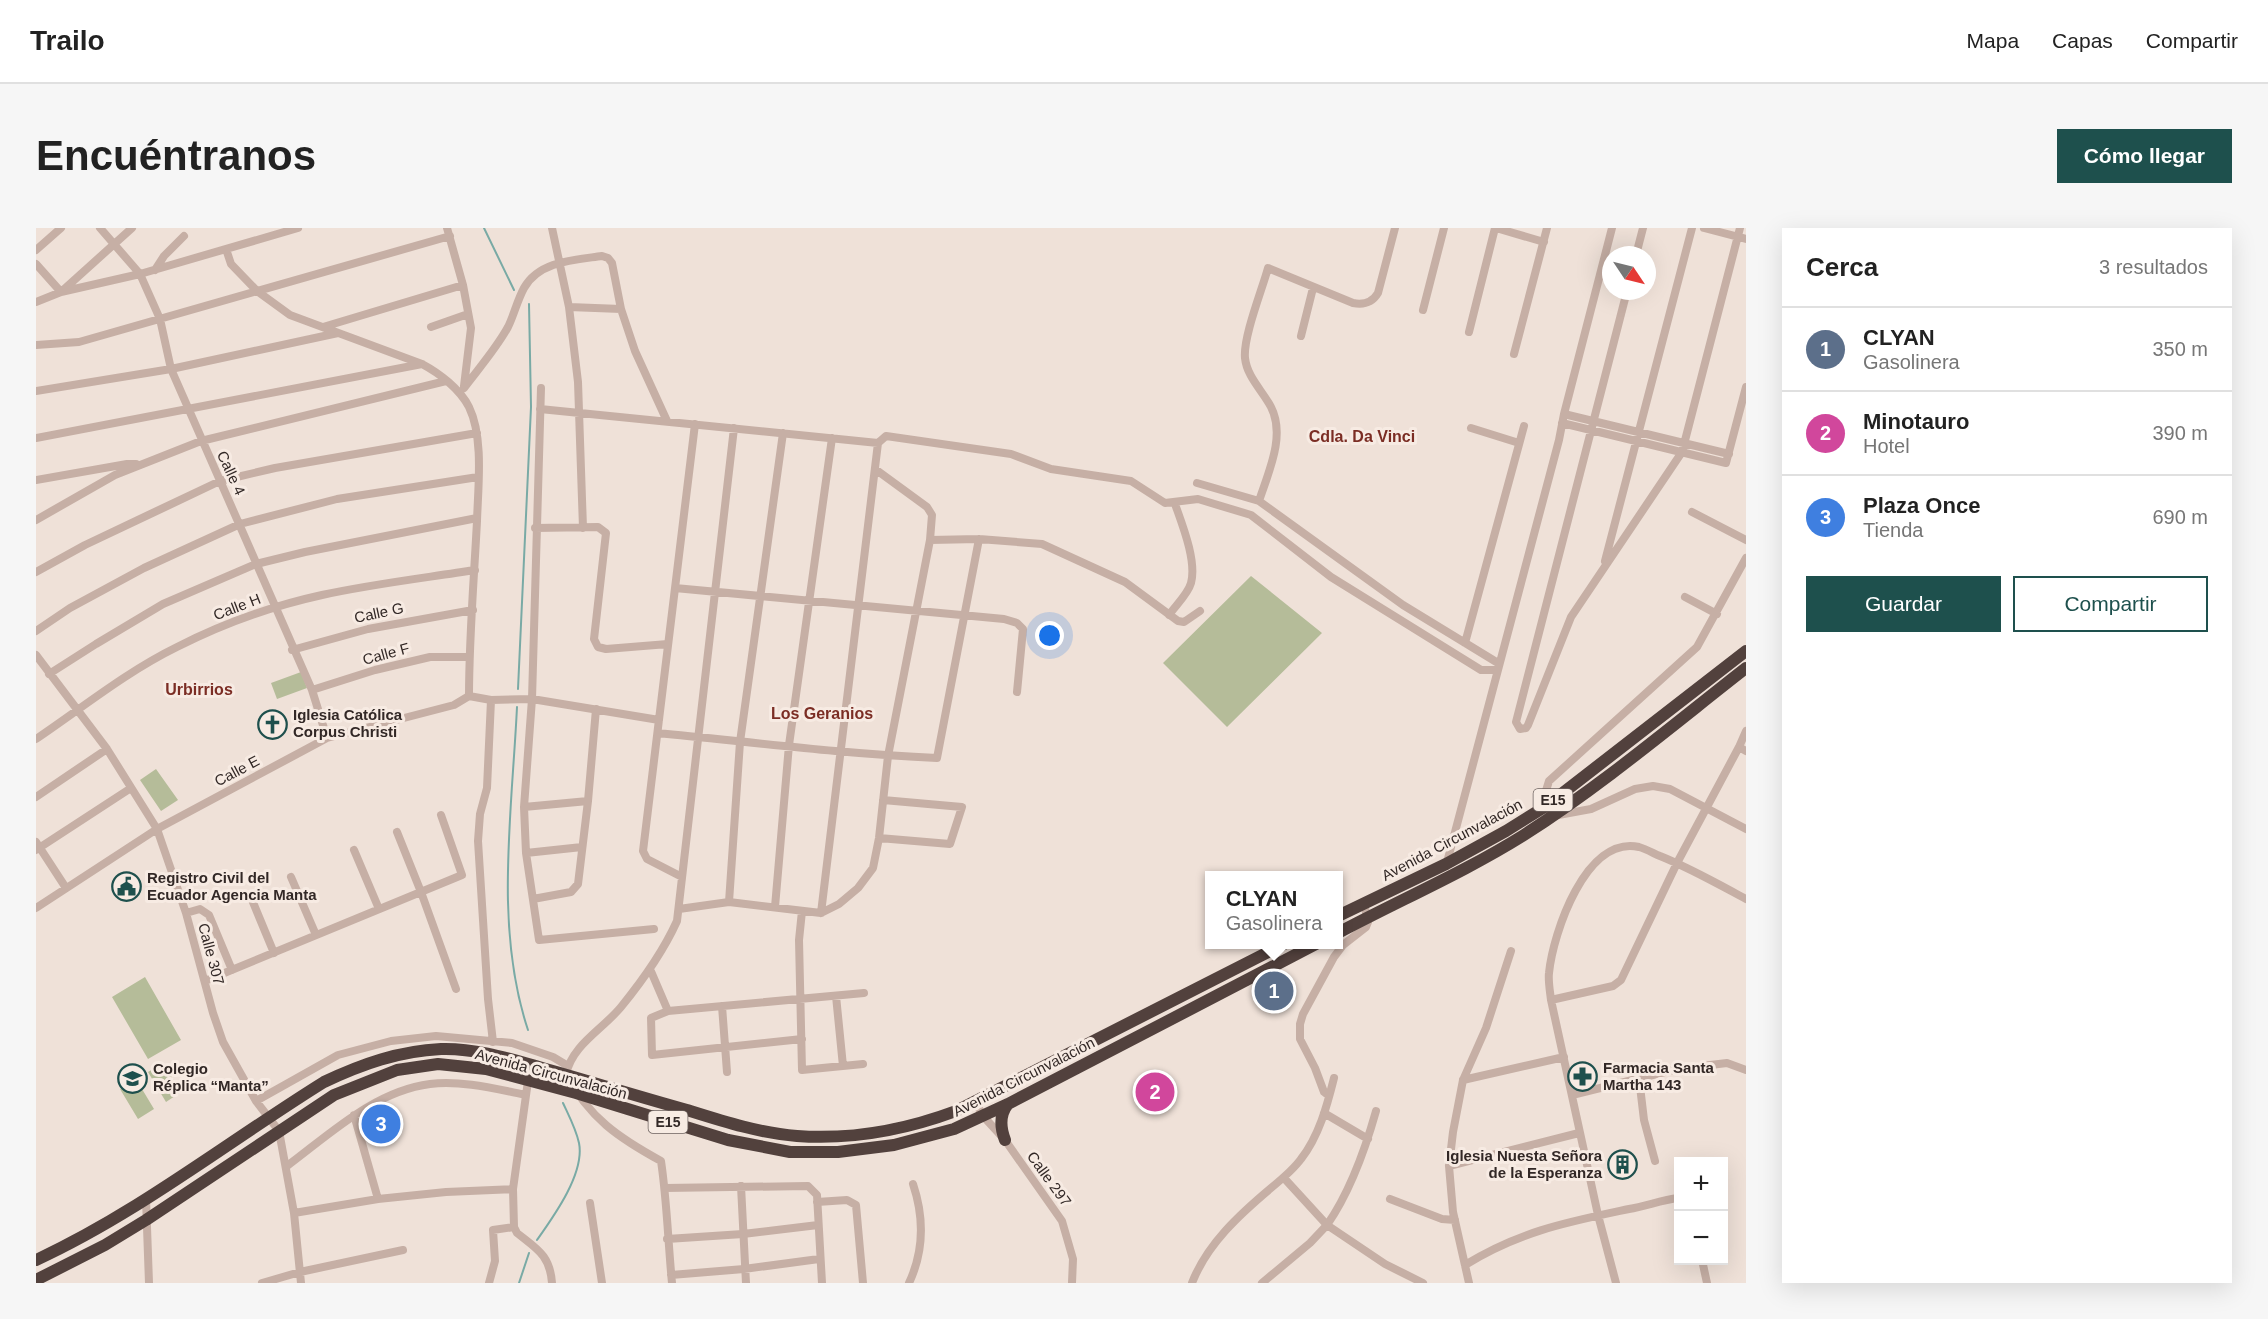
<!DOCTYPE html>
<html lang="es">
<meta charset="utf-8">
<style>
body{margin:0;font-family:Helvetica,sans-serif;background:#f6f6f6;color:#222}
.controls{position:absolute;right:18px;bottom:18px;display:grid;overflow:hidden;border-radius:0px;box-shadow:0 6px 24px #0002}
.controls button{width:54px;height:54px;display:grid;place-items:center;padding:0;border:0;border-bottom:2px solid #e0e0e0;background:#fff;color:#222;font:30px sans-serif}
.compass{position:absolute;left:1566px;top:18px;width:54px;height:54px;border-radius:50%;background:#fff;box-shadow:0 6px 24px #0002;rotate:125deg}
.you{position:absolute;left:1014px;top:408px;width:21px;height:21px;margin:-15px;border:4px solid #fff;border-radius:50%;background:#1a73e8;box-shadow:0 0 0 9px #1a73e833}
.badge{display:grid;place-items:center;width:39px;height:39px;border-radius:50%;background:#1e504d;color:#fff;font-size:20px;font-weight:700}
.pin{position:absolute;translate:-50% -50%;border:3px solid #fff;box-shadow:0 2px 6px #0006}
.popup{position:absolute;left:1169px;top:643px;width:138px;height:78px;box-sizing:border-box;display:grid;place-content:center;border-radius:0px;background:#fff;filter:drop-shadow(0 2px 4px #0005);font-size:20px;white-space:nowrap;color:#767676}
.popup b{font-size:22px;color:#222}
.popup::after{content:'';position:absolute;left:50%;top:100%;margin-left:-12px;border:12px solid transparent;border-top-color:#fff}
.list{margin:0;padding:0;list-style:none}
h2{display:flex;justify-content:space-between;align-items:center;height:78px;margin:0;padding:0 24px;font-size:26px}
h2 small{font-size:20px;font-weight:400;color:#767676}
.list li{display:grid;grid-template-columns:39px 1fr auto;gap:18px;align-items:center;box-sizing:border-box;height:84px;padding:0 24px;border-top:2px solid #e0e0e0}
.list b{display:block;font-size:22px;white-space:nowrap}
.list p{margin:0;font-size:20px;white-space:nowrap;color:#767676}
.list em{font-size:20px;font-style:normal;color:#767676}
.actions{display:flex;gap:12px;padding:18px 24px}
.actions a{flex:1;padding:14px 0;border:2px solid #1e504d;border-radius:0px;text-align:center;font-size:21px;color:#1e504d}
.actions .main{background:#1e504d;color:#fff}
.map{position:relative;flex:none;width:1710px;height:1055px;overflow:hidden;border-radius:0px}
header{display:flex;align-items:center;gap:36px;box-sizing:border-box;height:84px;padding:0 30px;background:#fff;border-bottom:2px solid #e0e0e0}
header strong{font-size:28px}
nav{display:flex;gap:33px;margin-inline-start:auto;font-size:21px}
.intro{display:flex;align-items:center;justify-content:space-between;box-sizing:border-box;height:144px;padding:0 36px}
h1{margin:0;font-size:42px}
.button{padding:15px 27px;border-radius:0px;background:#1e504d;color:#fff;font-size:21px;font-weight:700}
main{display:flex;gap:36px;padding:0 36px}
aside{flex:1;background:#fff;border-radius:0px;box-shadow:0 6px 24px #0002}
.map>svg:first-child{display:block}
</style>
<header>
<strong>Trailo</strong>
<nav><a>Mapa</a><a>Capas</a><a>Compartir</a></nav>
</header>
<div class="intro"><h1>Encuéntranos</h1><a class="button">Cómo llegar</a></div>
<main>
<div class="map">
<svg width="1710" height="1055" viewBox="0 0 1710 1055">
<rect width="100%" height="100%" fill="#efe1d8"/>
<!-- green -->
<path fill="#b5bc99" d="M1215,348L1286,405L1191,499L1127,435Z
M265,444L271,460L241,471L235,455Z
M120,541L142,572L125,583L104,552Z
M109,749L145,812L112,831L76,769Z
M127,835L145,864L130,874L112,844Z
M100,851L118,881L102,891L84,861Z"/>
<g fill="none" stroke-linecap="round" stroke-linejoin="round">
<!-- stream -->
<path stroke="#79aaa5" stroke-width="2" d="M448,0L478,62
M482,461L495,179L493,76
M481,479C476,584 458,700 492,802
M501,1012C518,988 549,945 543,915C540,901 533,888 527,875
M483,1055L493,1025"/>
<!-- minor -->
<path stroke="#c6afa5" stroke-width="8" d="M64,0L104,46L124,91L135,141L276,462L291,510
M411,0L427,57L435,100L428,158
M516,0L533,79L542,154L547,300
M1460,0L1508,14
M1668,0L1710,11
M190,21L195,36L221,63L254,87L386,136C403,145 424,161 433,179C448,210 442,259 441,293C438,351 433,410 433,468
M0,22L25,0
M1600,27L1607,0
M0,36L25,64L96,0
M119,42L128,28L148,8
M1591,63L1480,494L1484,501L1490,500L1492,497L1535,389L1646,224L1704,0
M0,74L25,64L104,46L262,0
M533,79L585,81
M1387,82L1408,0
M287,99L427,57
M395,99L432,86
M1433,104L1459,0
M1265,108L1277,60
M0,117L43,114L414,8
M1478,126L1511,0
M428,160C443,140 460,121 472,99C478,87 481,73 488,60C503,33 538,32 566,28L572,30L576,35L585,81L599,123L631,193
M505,160L496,471L488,579L490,625L503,712L618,701
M0,163L135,141L302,105
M504,181L842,215L785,685L693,674L643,681
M1528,186L1693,226
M1526,195L1690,235L1710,159
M1435,200L1483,215
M0,210L386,136
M842,215L850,208L975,226L1015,241L1095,253L1129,275L1162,271L1215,287L1295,349L1445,442H1461
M0,252L91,236H100
M1161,255L1223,273L1367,377L1462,435
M1223,273C1232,245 1250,208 1235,179C1226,162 1211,149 1209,130C1207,109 1226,62 1232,40L1317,75C1327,77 1336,75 1342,65L1359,0
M1656,284L1710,312
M0,292L79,247L165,213L410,153
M499,300L562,299L570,305L558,411L562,419L570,421L632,416
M894,312L943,311L1006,316L1089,354L1142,393L1148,394L1164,383
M1710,330L1661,419L1513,553L1508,569L1510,578L1517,588L1555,581L1599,561L1617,558L1634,561L1710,601
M1569,333L1656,0
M0,344L49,317L184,253L239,240L441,205
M639,360L968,391L981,395L987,401L981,464
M1649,369L1681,386
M1133,387C1140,377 1152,366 1155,355C1161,333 1146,296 1139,276
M0,403L34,380L108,340L204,296L301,271L442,249
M1429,415L1488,198
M256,422L332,401L437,382
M0,427L71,521L121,601L150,685L177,785L187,814L220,873L243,903L258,985L265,1055
M13,446L60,416L127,376L220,336L269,324L441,290
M276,462L339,442L394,429H433
M433,468L455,472L496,471L623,492
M455,472L451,560L444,586L442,613L452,771L457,814
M622,505C715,514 808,526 901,530L943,311
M0,511C46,480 90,444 141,419C186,396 236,378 286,367C336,356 388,350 439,342
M1703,519L1710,503
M0,569L71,521
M488,579L552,573
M361,604L385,664L420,761
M843,610L914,616L926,579L847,572
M0,614L30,660
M0,622L95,560
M318,622L343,681
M490,625L546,619
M1410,638L1523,212L1528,186L1576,0
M255,649L280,707
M646,649L611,631L607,623L659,196
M214,667L238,725
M497,671L535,664L542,656L552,573L560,481
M693,674L704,514L747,205
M739,679L753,517L796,210
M0,680L121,601L291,510L418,477L433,468
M766,683L763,712L766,842L827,836
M150,685L164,681L173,687L196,742
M785,685L803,676L822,660L837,640L843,610L852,528L894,312L896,287L891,279L839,241
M614,741L632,783L828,765
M169,753L426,647L405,587
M800,768L807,838
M1515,772L1577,758L1585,752L1641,635L1703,519L1710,523
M686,778L691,844
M632,783L615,790L616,827L766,811
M1603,850L1608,892L1619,933
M1427,852L1528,829
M492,853L477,961L478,999L481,1005C501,1021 514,1027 516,1055
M1536,867L1641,841L1691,835L1710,842
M1293,868L1288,864L1279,840L1264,811V796L1267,786L1298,729L1307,717L1330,699L1332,694L1328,675
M220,873L302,827L355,813L400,808L476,815L517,829L532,838
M940,875L947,888L969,912L1026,993L1037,1031L1036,1055
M1288,885L1332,911
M251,938C294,906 339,863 394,856C425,852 460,861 490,867
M1413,938L1543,905
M1248,950L1291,997C1314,964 1329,922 1340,883
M705,958L710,1055
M629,960L772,958L781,967L786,1055
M110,971L113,1055
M342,971L410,964L477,961
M1354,971L1406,991L1419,992
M781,974L811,972L820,977L827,1055
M554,975L566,1055
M258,985L342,971L318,887
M631,1011L707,1006L782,997
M1666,1032L1671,1055
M1429,1037C1484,1003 1532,994 1593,981C1610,978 1626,972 1642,970
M635,1047L708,1041L783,1031
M226,1055L264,1044L367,1022
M453,1055L459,1033L457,1002L478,999
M636,1055C632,1014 631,973 625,933C583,910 553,890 530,846C537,816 566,802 585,779C607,752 627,724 641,693L698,200
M873,1055C888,1023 888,989 877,956
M1156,1055C1171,1016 1204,986 1235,960C1246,951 1257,942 1265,931C1283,908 1291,878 1298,850
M1226,1055L1274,1015L1291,997L1349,1036L1387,1055
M1433,1055L1417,984L1413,938L1417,904L1427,852L1450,800L1475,723
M1580,1055L1562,987L1515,772C1514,763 1512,753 1513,745C1517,705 1550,607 1603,619C1610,621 1617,625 1624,628C1654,640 1682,656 1710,671"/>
<!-- highway -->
<path stroke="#52413d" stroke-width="12" d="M1302,688L1410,636L1470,603L1510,578L1710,423
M1302,705C1364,672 1429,644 1488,607C1566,557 1637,497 1710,440
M969,912C964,899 963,887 972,876
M0,1032C102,985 193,913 288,854C326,836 363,823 405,821C438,820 471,830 503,839C552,853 601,868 651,882C686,893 723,905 761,908C816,912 869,902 920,883L1248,716
M0,1052L69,1017L110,992L298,867L361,842L402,836L450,841L540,865L692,912L754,924H802L858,917L918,901L972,876L1280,716"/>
</g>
<!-- icons -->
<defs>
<symbol id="church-ring" viewBox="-11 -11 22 22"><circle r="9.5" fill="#f7ebe3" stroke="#1e504d" stroke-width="1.5"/><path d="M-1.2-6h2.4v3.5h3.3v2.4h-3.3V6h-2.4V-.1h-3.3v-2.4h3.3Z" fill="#1e504d"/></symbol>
<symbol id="civic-ring" viewBox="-11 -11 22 22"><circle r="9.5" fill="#f7ebe3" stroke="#1e504d" stroke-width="1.5"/><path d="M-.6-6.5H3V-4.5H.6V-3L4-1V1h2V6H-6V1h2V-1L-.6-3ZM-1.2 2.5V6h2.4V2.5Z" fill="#1e504d"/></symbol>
<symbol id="pharmacy-ring" viewBox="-11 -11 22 22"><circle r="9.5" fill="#f7ebe3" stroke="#1e504d" stroke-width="1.5"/><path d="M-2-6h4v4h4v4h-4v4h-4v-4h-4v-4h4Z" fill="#1e504d"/></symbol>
<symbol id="school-ring" viewBox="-11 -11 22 22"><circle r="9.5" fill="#f7ebe3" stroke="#1e504d" stroke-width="1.5"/><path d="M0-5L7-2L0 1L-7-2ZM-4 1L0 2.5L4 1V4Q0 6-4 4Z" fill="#1e504d"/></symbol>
<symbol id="building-ring" viewBox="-11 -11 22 22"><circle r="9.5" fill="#f7ebe3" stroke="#1e504d" stroke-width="1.5"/><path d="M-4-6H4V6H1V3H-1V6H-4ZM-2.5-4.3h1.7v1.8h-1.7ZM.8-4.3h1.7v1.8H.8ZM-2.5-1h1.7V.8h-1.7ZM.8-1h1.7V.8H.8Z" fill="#1e504d"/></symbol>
</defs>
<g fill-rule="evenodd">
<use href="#church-ring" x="220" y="480" width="33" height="33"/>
<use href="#civic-ring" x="74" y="642" width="33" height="33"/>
<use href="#pharmacy-ring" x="1530" y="832" width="33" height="33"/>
<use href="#school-ring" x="80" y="834" width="33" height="33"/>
<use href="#building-ring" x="1570" y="920" width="33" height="33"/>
</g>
<g text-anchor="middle" stroke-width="6" stroke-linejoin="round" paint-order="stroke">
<!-- shield labels -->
<g fill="#f7ebe3" stroke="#6d625f" stroke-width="1.5">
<rect x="1497.5" y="561" width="39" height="22" rx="4.5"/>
<rect x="612.5" y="883" width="39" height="22" rx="4.5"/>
</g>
<g font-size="14" font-weight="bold" fill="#322826">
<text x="1517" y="577">E15</text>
<text x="632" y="899">E15</text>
</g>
<!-- street labels -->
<g font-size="15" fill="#322826" stroke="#f7ebe3">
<text transform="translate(195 245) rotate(65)" y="5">Calle 4</text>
<text transform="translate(201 379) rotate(-21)" y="5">Calle H</text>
<text transform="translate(343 385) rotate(-12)" y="5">Calle G</text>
<text transform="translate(350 426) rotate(-15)" y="5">Calle F</text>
<text transform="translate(201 543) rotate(-28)" y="5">Calle E</text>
<text transform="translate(1416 612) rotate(-28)" y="5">Avenida Circunvalación</text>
<text transform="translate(175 726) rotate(75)" y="5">Calle 307</text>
<text transform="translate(515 846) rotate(15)" y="5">Avenida Circunvalación</text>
<text transform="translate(988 849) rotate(-27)" y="5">Avenida Circunvalación</text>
<text transform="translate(1013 951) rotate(54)" y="5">Calle 297</text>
</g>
<!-- poi labels -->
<g font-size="15" font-weight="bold" fill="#322826" stroke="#f7ebe3" text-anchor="start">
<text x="257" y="492">Iglesia Católica<tspan x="257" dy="17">Corpus Christi</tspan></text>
<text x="111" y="655">Registro Civil del<tspan x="111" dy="17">Ecuador Agencia Manta</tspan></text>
<text x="1567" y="845">Farmacia Santa<tspan x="1567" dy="17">Martha 143</tspan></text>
<text x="117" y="846">Colegio<tspan x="117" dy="17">Réplica “Manta”</tspan></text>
<text x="1566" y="933" text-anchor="end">Iglesia Nuesta Señora<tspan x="1566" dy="17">de la Esperanza</tspan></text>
</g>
<!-- neighbourhood labels -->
<g font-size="16" font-weight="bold" fill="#7b2d24" stroke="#f7ebe3">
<text x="1326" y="214">Cdla. Da Vinci</text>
<text x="163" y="467">Urbirrios</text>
<text x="786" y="491">Los Geranios</text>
</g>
</g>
</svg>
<div class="controls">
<button>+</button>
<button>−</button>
</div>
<svg class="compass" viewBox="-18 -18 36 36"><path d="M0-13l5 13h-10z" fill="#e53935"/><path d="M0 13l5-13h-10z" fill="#767676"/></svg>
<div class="you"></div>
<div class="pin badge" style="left:1238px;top:763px;background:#5c6f8a">1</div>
<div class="popup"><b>CLYAN</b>Gasolinera</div>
<div class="pin badge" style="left:1119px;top:864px;background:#d1479c">2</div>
<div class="pin badge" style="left:345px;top:896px;background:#3f7fe0">3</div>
</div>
<aside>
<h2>Cerca<small>3 resultados</small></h2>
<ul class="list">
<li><span class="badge" style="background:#5c6f8a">1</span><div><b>CLYAN</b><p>Gasolinera</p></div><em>350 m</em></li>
<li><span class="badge" style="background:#d1479c">2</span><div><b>Minotauro</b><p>Hotel</p></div><em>390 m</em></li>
<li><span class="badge" style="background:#3f7fe0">3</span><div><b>Plaza Once</b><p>Tienda</p></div><em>690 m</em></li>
</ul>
<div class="actions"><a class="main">Guardar</a><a>Compartir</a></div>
</aside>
</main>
